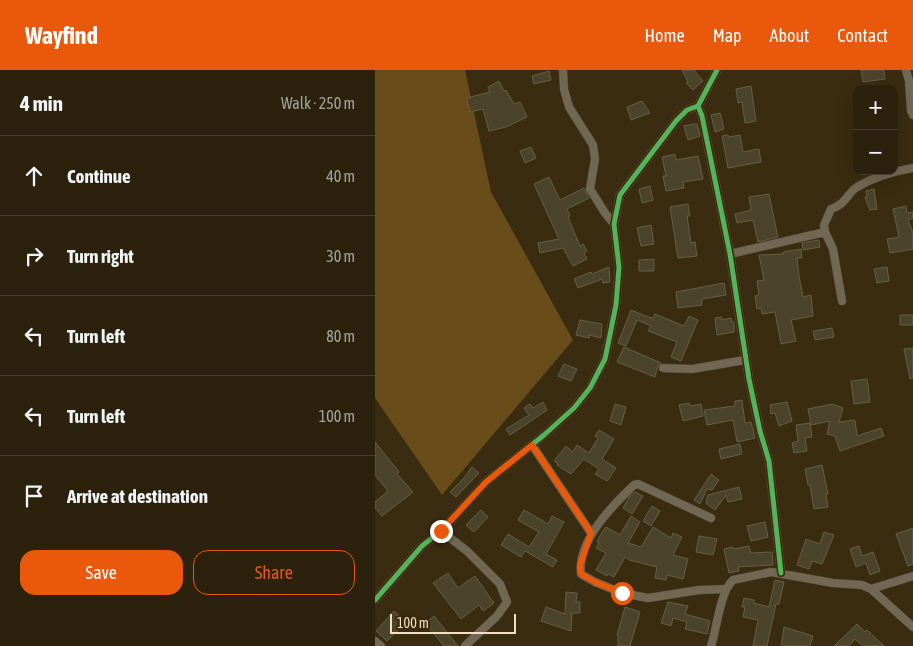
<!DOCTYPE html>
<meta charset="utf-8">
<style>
body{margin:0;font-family:"Asap Condensed",sans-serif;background:#372e1b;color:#f1f3f6}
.controls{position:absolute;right:15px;top:15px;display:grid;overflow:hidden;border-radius:10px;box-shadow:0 5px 20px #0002}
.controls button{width:45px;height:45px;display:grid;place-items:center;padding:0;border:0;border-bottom:1px solid #473e2e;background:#2b210d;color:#f1f3f6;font:25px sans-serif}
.scale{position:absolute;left:15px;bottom:12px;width:126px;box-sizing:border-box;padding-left:5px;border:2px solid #f3e0c4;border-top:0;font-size:14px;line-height:18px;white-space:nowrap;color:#f3e0c4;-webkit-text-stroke:4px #3a290a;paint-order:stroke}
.stop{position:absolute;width:15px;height:15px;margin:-11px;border:4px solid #ea580c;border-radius:50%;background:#fff}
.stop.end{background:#ea580c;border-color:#fff;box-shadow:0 1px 5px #0008}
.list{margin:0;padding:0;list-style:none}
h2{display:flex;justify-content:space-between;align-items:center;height:65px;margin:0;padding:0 20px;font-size:21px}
h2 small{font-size:16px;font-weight:400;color:#a6a39d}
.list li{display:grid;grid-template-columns:32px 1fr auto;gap:15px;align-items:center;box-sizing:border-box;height:80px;padding:0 20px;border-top:1px solid #473e2e}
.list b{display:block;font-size:19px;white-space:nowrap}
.list em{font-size:16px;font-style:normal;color:#a6a39d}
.actions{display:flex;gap:10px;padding:15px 20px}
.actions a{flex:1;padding:11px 0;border:1px solid #ea580c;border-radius:15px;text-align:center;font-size:18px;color:#ea580c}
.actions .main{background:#ea580c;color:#fff}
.icon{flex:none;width:28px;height:28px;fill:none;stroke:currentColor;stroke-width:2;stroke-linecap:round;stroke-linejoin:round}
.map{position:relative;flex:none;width:538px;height:576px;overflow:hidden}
header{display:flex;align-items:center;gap:30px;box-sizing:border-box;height:70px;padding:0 25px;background:#ea580c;color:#fff}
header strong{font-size:24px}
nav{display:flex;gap:28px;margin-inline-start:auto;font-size:18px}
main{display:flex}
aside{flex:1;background:#2b210d}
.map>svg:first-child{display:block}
</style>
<header>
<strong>Wayfind</strong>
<nav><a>Home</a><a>Map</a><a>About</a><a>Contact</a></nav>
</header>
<main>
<aside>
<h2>4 min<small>Walk · 250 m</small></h2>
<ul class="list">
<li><svg class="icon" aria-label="ahead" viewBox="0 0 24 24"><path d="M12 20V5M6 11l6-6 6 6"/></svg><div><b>Continue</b></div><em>40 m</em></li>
<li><svg class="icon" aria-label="right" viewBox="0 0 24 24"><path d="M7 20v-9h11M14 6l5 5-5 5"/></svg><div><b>Turn right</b></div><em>30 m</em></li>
<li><svg class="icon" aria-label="left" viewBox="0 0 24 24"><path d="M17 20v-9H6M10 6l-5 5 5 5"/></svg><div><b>Turn left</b></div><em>80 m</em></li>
<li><svg class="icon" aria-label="left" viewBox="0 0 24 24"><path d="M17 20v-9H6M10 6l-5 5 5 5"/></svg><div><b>Turn left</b></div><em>100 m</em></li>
<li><svg class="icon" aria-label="arrive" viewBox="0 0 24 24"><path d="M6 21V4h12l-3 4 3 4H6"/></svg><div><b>Arrive at destination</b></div></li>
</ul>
<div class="actions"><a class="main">Save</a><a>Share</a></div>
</aside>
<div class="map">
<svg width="538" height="576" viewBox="0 0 538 576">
<rect width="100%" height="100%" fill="#392c11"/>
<!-- green -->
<path fill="#684d1b" d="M0,0H90L116,122L198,270L67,425L0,328Z"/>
<!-- building -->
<path fill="#4c432b" stroke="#665e45" d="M307,0H319L328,11L318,20L311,13L313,12Z
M486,0H509L510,9L488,12Z
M174,1L176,10L159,14L157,6Z
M124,11L129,21L131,20L139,34L145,32L152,47L131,57L114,61L108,39L95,42L92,28L115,22L113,17Z
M376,16L381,51L370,53L367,32L363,33L361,19Z
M267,31L275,43L256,50L252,37Z
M345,43L349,59L340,62L336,45Z
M319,54H322L325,66L313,70L309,56Z
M353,65L354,67L365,65L368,82L384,79L386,92L353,98L347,66Z
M156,77L161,88L150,93L145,81Z
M300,84L301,90L323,86L328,109L308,112L309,118L291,121L288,106H291L287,87Z
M174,107L185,130L209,118L214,128L192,139L195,146L193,147L205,176L208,174L212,181L209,183L212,189L198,196L188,178L165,183L163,173L184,169L159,114Z
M275,116L278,130L267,133L264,119Z
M499,119L502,139L495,140L490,127H492L491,121Z
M394,124L403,167L383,172L378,150L362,153L360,144L376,140L374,127Z
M313,134L315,146H312L316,173L320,172L322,186L303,188L295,137Z
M531,136L532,143L538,142V148L533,150L538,163V179L515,183L512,169L524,167L518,139Z
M276,155L279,174L266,176L262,158Z
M444,170L445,177L428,180L427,173Z
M426,179L427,188H422L424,206L428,227L436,225L438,246L416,250L421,271L406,274L400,242L387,244L386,238L382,239L380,226L384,225L382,211L389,210L384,185L408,184V182Z
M279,189V201H264V190Z
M234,197L235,212L228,213L227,209L203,218L199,209L216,202L217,204Z
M512,197L514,211L502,213L499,199Z
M349,213L351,225L327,229V235L303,238L301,222Z
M256,240L276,248H278L280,244L309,256L314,246L323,250L306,291L296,287L302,272L273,261L276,256L262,250L251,276L243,273Z
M525,245H538V255H525Z
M347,247V250L356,248L357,252H359V262L342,265L340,248Z
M205,250L227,254L226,268L214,265V268L201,265Z
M457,258L459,267L440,270L438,261Z
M249,277L286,293L283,295L280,307L242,292Z
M538,278V308L535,309L529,279Z
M189,294L202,299L196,311L183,306Z
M492,309L495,332L479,334L476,311Z
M367,330L370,353L376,352L380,368L362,372L358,350L332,355L329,340L360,336V331Z
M168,332L172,340L135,365L131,359L154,345L149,338L155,334L158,338Z
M412,332L417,351L404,356L400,343L396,344L395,335Z
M314,333L315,336L326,334L328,346L308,351L304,335Z
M240,334L251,337L246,355L235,351Z
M457,334L468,338L464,352L480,350L482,366L506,358L509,366L465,381L460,366L452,364L455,351L436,355L433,339Z
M435,353L437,367L430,368L432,381L419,383L417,373L423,371L421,355Z
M224,360L239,369L227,389L241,398L232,411L220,404L224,399L209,389L196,404L182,395L183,394L179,391L191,376L198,382L202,375L214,383L223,368L220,366Z
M0,372L24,402L22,404L38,422L7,446L0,438V432L13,421L0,405Z
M365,374L367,384L346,389L344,379Z
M447,395L453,424H451L453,437L439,439L435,415H433L430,399Z
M97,397L104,403L81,427L75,422L89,408Z
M336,404L344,410L337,420L332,419L325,434L319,430Z
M364,417L367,429L353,432L351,425L340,440L331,433L333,425Z
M260,422L268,426L257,444L248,438L254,427Z
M277,436L285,441L276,456L268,451Z
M106,440L113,447L99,462L91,455Z
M149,440L173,454L177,446L189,452L171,484L182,490L178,497L150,481L146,487L126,475L133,464L154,477L164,462L143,450Z
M256,446L265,452L253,473L266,477L278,457L296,468L298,463L307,467L298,485L313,489L308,509L292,505L291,510L280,508L282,497L254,490L250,487L239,507L233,504L232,506L221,500L231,483L221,478L224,473L222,472L226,464L231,457L245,465Z
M390,452L393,467L376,471L372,456Z
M538,458V494L533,496L521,464Z
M449,462L459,465L447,494L437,491L434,499L422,495L431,469L445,474Z
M324,466L342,469L338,485L321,482Z
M374,476L376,483L397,482L398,495L363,497L364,501L354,503L349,479L358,477L359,479Z
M484,476L487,486L498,482L505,501L495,505L491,493L481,497L475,479Z
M73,503L83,518L100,506L119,533L108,541L104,535L86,549L58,513Z
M400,510L409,512L404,534H401L392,576H378L383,550L368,547L370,537H367L369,528L379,530V533L394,537Z
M191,522L202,523L201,532H205V543H197L196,561L166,551L171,537L190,544Z
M293,532L313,536L310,544L335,551L332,564L310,559L312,552L298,548L296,556L286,553Z
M250,537L265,542L255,576H243V565H242Z
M19,541L31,552L12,571L1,561Z
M59,546L83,576H69L50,553Z
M482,554L490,562L492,560L509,576H488L480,569L474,576H459Z
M409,557L438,566L435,576H406Z"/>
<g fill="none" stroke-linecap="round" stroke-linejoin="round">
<defs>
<path id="minor" d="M188,0L189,19L194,37L218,75L220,89L215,119L230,143L239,154
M531,0L534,11L536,41L538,45
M323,36L327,46L355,184L374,309L385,361L394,391L406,503
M355,184L450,162
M467,231L458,179L450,162L449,155L456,139C473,133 471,124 482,117C499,107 520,101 538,98
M288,298L317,299L370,290
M157,375L216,463
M336,448L263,414L259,415C237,436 202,471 206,504L220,512L247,523L273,528L324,520L351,519
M66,461L92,481L125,514L132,532L122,546L90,576
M496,519L538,506
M0,530L47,476L66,461L111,412L169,365L199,338L215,318L230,289L241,235L244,197L239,154L245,125L301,51L312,40L323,36L342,0
M0,571L6,576
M336,576C342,558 345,522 358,510L396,502L458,513L487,515L496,519L538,557"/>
</defs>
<!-- minor casing -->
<use href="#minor" stroke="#524633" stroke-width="9"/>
<!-- minor -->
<use href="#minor" stroke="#726752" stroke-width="8"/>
<defs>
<path id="cycleway" d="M323,36L327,46L355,184L374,309L385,361L394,391L406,503
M0,530L47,476L66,461L111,412L169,365L199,338L215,318L230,289L241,235L244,197L239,154L245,125L301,51L312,40L323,36L342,0"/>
</defs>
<!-- cycleway casing -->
<use href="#cycleway" stroke="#3a290a" stroke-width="8"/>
<!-- cycleway -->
<use href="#cycleway" stroke="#56b35d" stroke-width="5"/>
</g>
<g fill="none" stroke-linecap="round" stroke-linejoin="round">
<!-- route -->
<path stroke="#ea580c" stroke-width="6" d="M66,461L111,412L157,375L216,463L205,495L206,504L220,512L247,523"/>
</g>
</svg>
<div class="controls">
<button>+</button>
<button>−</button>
</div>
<div class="scale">100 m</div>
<div class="stop" style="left:247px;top:523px"></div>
<div class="stop end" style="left:66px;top:461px"></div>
</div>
</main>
